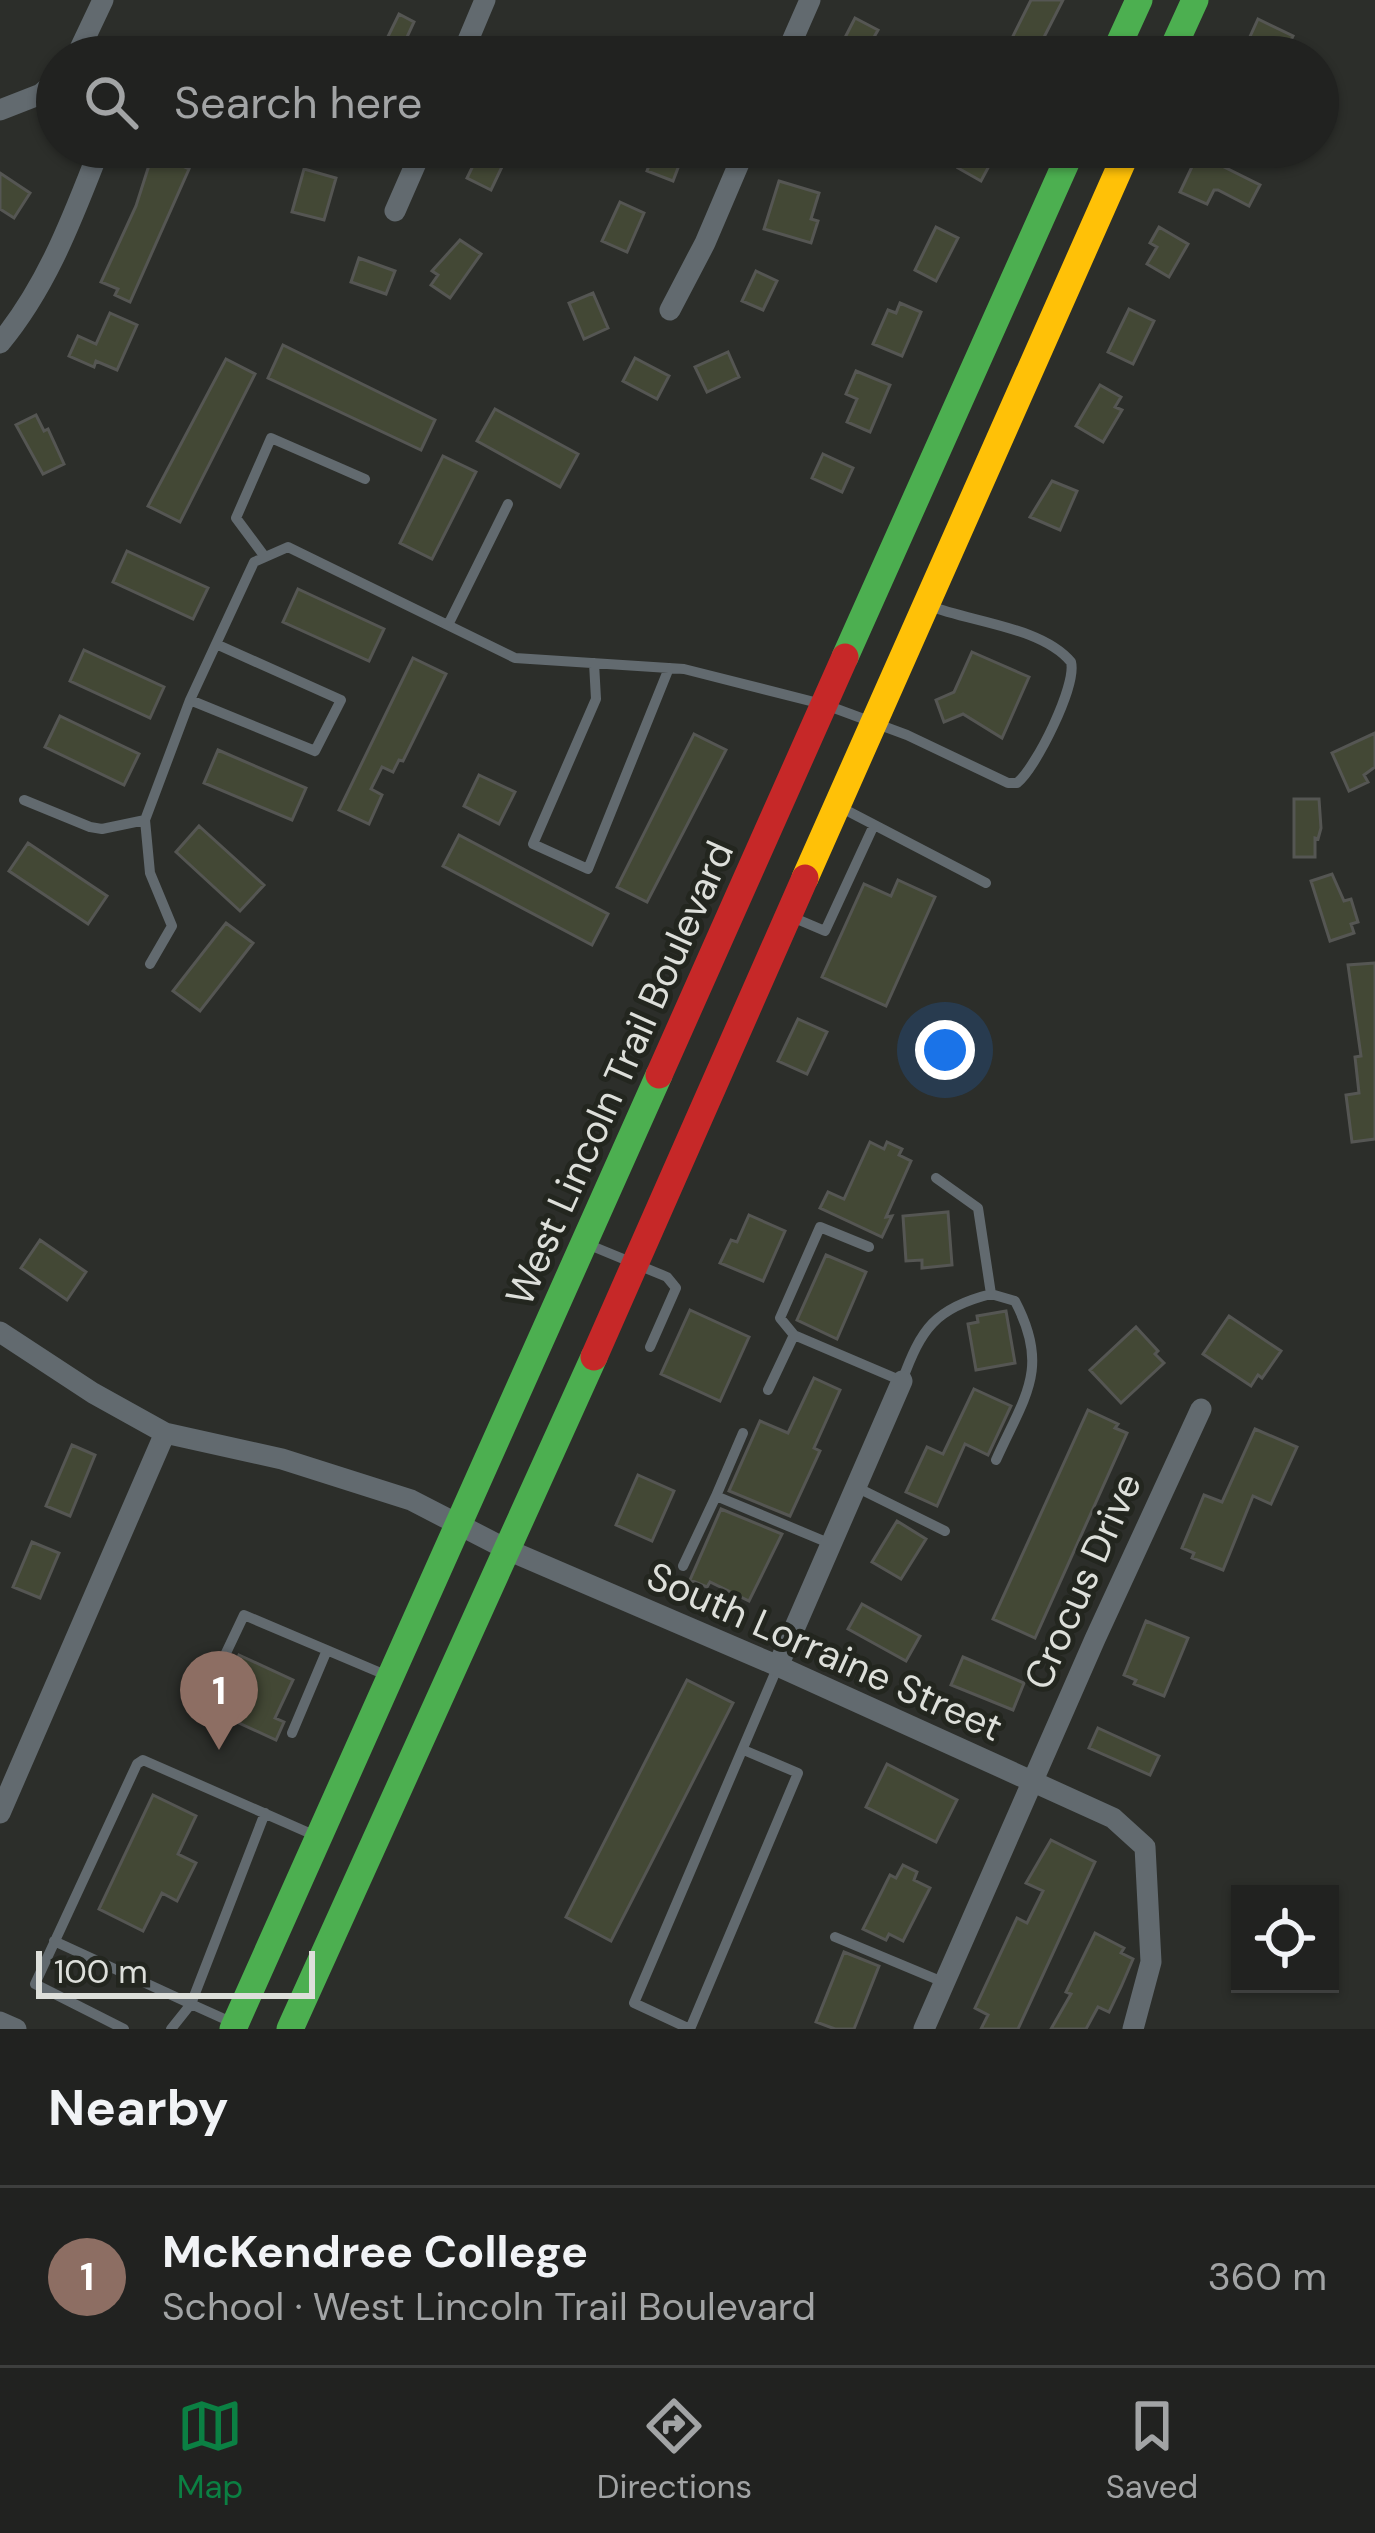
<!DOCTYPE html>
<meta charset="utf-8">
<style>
body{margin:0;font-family:"DM Sans",sans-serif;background:#2d2f2d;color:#f1f3f6}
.controls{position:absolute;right:36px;bottom:36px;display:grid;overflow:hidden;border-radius:0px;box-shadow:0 3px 9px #0004}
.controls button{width:108px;height:108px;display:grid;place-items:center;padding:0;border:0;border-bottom:3px solid #3e3f3e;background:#212220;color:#f1f3f6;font:60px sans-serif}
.scale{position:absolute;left:36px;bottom:30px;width:279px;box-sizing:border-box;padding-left:12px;border:6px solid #dddfda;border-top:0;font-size:33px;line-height:42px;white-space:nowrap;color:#dddfda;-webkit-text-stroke:9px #23261f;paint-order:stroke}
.you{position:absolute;left:945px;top:1050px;width:42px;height:42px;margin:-30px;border:9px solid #fff;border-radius:50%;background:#1a73e8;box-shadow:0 0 0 18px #1a73e833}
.badge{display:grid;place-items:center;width:78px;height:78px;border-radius:50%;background:#0b8043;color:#fff;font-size:39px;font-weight:700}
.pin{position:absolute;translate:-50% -99px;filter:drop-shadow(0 3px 6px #0008)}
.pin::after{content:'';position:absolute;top:63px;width:42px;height:36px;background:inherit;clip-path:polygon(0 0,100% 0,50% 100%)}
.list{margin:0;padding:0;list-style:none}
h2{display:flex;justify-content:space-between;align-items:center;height:156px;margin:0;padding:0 48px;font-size:51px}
h2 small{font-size:39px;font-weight:400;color:#a2a4a5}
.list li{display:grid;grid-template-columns:78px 1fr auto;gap:36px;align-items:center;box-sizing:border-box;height:180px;padding:0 48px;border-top:3px solid #3e3f3e}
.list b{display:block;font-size:45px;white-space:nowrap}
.list p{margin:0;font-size:39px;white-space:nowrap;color:#a2a4a5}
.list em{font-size:39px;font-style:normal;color:#a2a4a5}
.icon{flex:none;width:66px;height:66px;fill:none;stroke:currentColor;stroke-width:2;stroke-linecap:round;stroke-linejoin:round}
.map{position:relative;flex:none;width:1375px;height:2029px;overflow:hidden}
.search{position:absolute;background:#212220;box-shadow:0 3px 9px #0004;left:36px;right:36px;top:36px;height:132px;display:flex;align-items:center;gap:30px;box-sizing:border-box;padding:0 42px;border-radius:66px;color:#a2a4a5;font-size:45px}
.sheet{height:336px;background:#212220}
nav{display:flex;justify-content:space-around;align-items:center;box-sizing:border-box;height:168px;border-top:3px solid #3e3f3e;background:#212220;font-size:33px;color:#a2a4a5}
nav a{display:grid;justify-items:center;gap:6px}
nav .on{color:#0b8043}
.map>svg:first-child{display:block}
</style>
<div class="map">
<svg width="1375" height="2029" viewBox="0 0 1375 2029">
<rect width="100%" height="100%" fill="#2c2e2a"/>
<!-- building -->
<path fill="#434835" stroke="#555653" stroke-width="3" d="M1031,0H1063L1038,49L1013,36Z
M399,14L414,22L407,37L417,42L410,57H378Z
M855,18L878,30L869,46L892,57H835Z
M1258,19L1293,36L1283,57H1234L1243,39L1248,41Z
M123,147H171L185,152L180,165L189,169L130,302L115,295L118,289L101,282L136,206L151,159Z
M482,147H499L509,152L491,190L467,178Z
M656,147H686L673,181L647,171Z
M969,147H983L996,153L981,181L958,168Z
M1198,154L1260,185L1249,206L1218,190H1214L1207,204L1180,192Z
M304,169L336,178L324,220L292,212Z
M0,173L30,193L14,218L0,209Z
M779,181L819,193L811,219L818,221L811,243L764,229Z
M620,202L644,213L627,252L602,241Z
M936,227L958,238L936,281L915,270Z
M1159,227L1188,244L1169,277L1147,264L1157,247L1150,243Z
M460,240L481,254L450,298L431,285L438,275L432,271Z
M359,258L395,271L386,294L351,282Z
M756,271L777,281L763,310L742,301Z
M593,293L608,328L584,339L569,303Z
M900,303L921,312L902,356L873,344L888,310L896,313Z
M1129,309L1154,321L1133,364L1108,352Z
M110,313L137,325L117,370L96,361L94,367L69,356L78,336L96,344Z
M283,345L435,420L421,450L268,378Z
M728,352L739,377L707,392L695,367Z
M635,358L669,376L657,399L623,381Z
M226,359L255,374L180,522L148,506Z
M856,371L890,385L870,432L847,422L857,399L846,394Z
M1100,385L1121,397L1115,407L1122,410L1103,442L1076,426Z
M495,409L578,454L560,487L477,441Z
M36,415L44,431L48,429L64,464L43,474L16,425Z
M823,454L853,468L842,492L812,478Z
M443,456L476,472L432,559L400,543Z
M1052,481L1077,491L1060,530L1030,517Z
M127,551L208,588L193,619L113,582Z
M298,589L384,629L369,661L283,622Z
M84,650L164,687L150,718L70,681Z
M972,652L1029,677L1002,738L963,714L944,722L936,700L954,692Z
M413,658L446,674L403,761L399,760L393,772L382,767L371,789L382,795L369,824L339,810Z
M60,716L139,754L124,785L45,747Z
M1375,733V767L1364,775L1368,782L1349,791L1332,753Z
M694,734L726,750L647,902L617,887Z
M218,750L306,788L292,820L204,783Z
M479,775L515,792L499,824L464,806Z
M1294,799H1319L1321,828L1318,839L1315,838V857H1294Z
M199,826L264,885L240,911L176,852Z
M459,835L608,914L592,945L443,866Z
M28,843L107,896L88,924L9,871Z
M1332,874L1344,901L1351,899L1358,922L1351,924L1354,933L1330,941L1311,881Z
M898,880L935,897L886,1006L822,977L864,884L891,896Z
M226,923L253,943L200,1011L173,991Z
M1375,963V1139L1352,1142L1346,1095L1359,1093L1355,1057L1361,1056L1348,965Z
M798,1019L827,1032L807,1074L778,1061Z
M870,1142L884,1149L887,1142L902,1149L899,1155L911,1161L886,1217L892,1216L882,1237L820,1208L828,1192L844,1199Z
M948,1212L952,1265L922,1268V1260L906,1261L903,1216Z
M749,1215L785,1231L763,1281L720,1263L731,1240L737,1242Z
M40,1240L86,1272L67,1300L21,1268Z
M826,1255L866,1272L837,1339L797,1320Z
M690,1310L749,1337L720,1401L661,1374Z
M1006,1311L1015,1363L976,1370L968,1324L978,1322L977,1316Z
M1229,1316L1281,1351L1262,1378L1258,1375L1251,1386L1203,1354Z
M1136,1327L1158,1351L1155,1354L1164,1363L1121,1403L1090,1370Z
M814,1378L840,1390L814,1448L820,1451L790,1516L729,1491L760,1421L788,1433Z
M974,1389L1011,1406L988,1455L965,1444L937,1506L906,1492L927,1447L943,1454Z
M1088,1410L1118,1424L1115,1428L1127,1433L1035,1638L993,1619Z
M1255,1429L1297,1447L1271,1504L1253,1496L1223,1570L1192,1558L1194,1553L1182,1548L1204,1495L1222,1502Z
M72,1445L95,1455L70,1516L46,1506Z
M638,1475L674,1491L652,1541L616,1525Z
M721,1509L782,1534L749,1601L710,1582L707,1587L690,1580Z
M897,1521L926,1539L901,1579L872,1562Z
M32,1542L59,1553L40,1598L13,1587Z
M862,1604L920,1636L906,1661L848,1629Z
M1146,1621L1188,1638L1164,1696L1134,1684L1136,1680L1124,1675Z
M239,1655L293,1680L275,1718L284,1722L276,1740L213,1711Z
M963,1657L1024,1683L1013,1710L951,1685Z
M687,1680L733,1703L611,1941L566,1917Z
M1098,1728L1159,1756L1150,1775L1089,1748Z
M887,1764L957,1800L936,1842L866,1807Z
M153,1795L196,1816L178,1854L196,1863L177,1901L162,1893L143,1931L99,1909Z
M1051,1840L1095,1862L1018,2029H981L988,2015L975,2008L1017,1918L1027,1923L1043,1891L1026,1883Z
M903,1865L917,1872L914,1880L930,1888L903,1941L889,1934L886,1940L863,1929L890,1875L896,1878Z
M1095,1933L1124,1948L1121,1953L1133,1959L1121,1987L1109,2012L1098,2007L1086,2029H1051L1071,1994L1066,1992Z
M844,1952L879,1966L854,2029H835L816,2022Z"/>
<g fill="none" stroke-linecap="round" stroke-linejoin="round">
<!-- lane -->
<path stroke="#626a6f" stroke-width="10" d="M265,557L236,518L271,438L365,479
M448,625L508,504
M594,663L596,699L533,844L588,869L669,668
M190,700L315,751L341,700L216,644
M24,800L90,827L102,829L145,820
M840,807L986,883
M792,917L825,931L874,825
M150,964L172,926L150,873L145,820L190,700L254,562L288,547L515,658L684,669L826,705L907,735L1008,783H1017C1036,768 1077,685 1071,662C1042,627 971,622 930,606
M587,1244L667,1277L676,1288L650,1347
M991,1294L1015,1301C1051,1369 1024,1397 996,1460
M794,1335L780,1318L820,1227L869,1247
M768,1390L794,1335L902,1381C921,1329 935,1308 991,1294L978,1208L936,1178
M856,1487L945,1531
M716,1496L743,1433
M683,1566L716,1496L831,1544
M207,1693L244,1615L388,1676
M292,1733L327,1650
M746,1751L798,1773L690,2029L634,2003L778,1666
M835,1937L943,1982
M54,1941L191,2004L265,1813
M124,2029L35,1984L137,1764L143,1760L316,1836
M171,2029L191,2004L231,2022"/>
<!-- street -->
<path stroke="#626a6f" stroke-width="21" d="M76,57L103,0
M461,57L485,0
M785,57L810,0
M0,110L41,94L57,80
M395,211L423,147
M670,310L705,243L746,147
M0,343C44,290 69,227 94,163V147
M0,1332L93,1393L165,1433L282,1459L411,1500L508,1550L778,1666L1113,1818L1145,1847L1151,1962L1133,2029
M778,1666L902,1381
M0,1813L165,1433
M0,2022L16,2029
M924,2029L1095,1639L1201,1409"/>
<!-- fast -->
<path stroke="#4caf50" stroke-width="27" d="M1113,57L1139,0
M1169,57L1195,0
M845,657L1073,147
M233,2029L659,1075
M290,2029L594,1357"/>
<!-- slow -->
<path stroke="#ffc107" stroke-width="27" d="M805,878L1129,147"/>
<!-- jam -->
<path stroke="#c62828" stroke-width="27" d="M659,1075L845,657
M594,1357L805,878"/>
</g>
<g text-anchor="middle" stroke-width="10" stroke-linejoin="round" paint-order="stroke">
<!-- street labels -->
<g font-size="39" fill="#dddfda" stroke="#23261f">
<text transform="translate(619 1073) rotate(-66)" y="14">West Lincoln Trail Boulevard</text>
<text transform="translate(1082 1581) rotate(-66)" y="14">Crocus Drive</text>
<text transform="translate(825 1651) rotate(24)" y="14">South Lorraine Street</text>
</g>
</g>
</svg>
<div class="controls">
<button><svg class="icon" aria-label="locate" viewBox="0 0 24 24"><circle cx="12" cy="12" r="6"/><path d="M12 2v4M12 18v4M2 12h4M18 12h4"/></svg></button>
</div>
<div class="scale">100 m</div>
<div class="you"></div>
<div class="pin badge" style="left:219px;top:1750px;background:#8d6e63">1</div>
<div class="search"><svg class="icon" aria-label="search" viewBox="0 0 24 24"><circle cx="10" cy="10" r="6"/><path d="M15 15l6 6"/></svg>Search here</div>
</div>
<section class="sheet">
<h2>Nearby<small></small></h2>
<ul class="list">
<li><span class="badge" style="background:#8d6e63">1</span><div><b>McKendree College</b><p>School · West Lincoln Trail Boulevard</p></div><em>360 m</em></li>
</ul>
</section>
<nav>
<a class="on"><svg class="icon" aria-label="map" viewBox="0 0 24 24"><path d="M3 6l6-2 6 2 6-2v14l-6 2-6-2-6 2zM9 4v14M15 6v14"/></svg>Map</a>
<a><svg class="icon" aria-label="directions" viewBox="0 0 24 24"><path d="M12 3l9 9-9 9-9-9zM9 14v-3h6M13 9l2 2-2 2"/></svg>Directions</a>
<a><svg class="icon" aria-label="saved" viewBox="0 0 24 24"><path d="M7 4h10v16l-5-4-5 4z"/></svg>Saved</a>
</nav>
